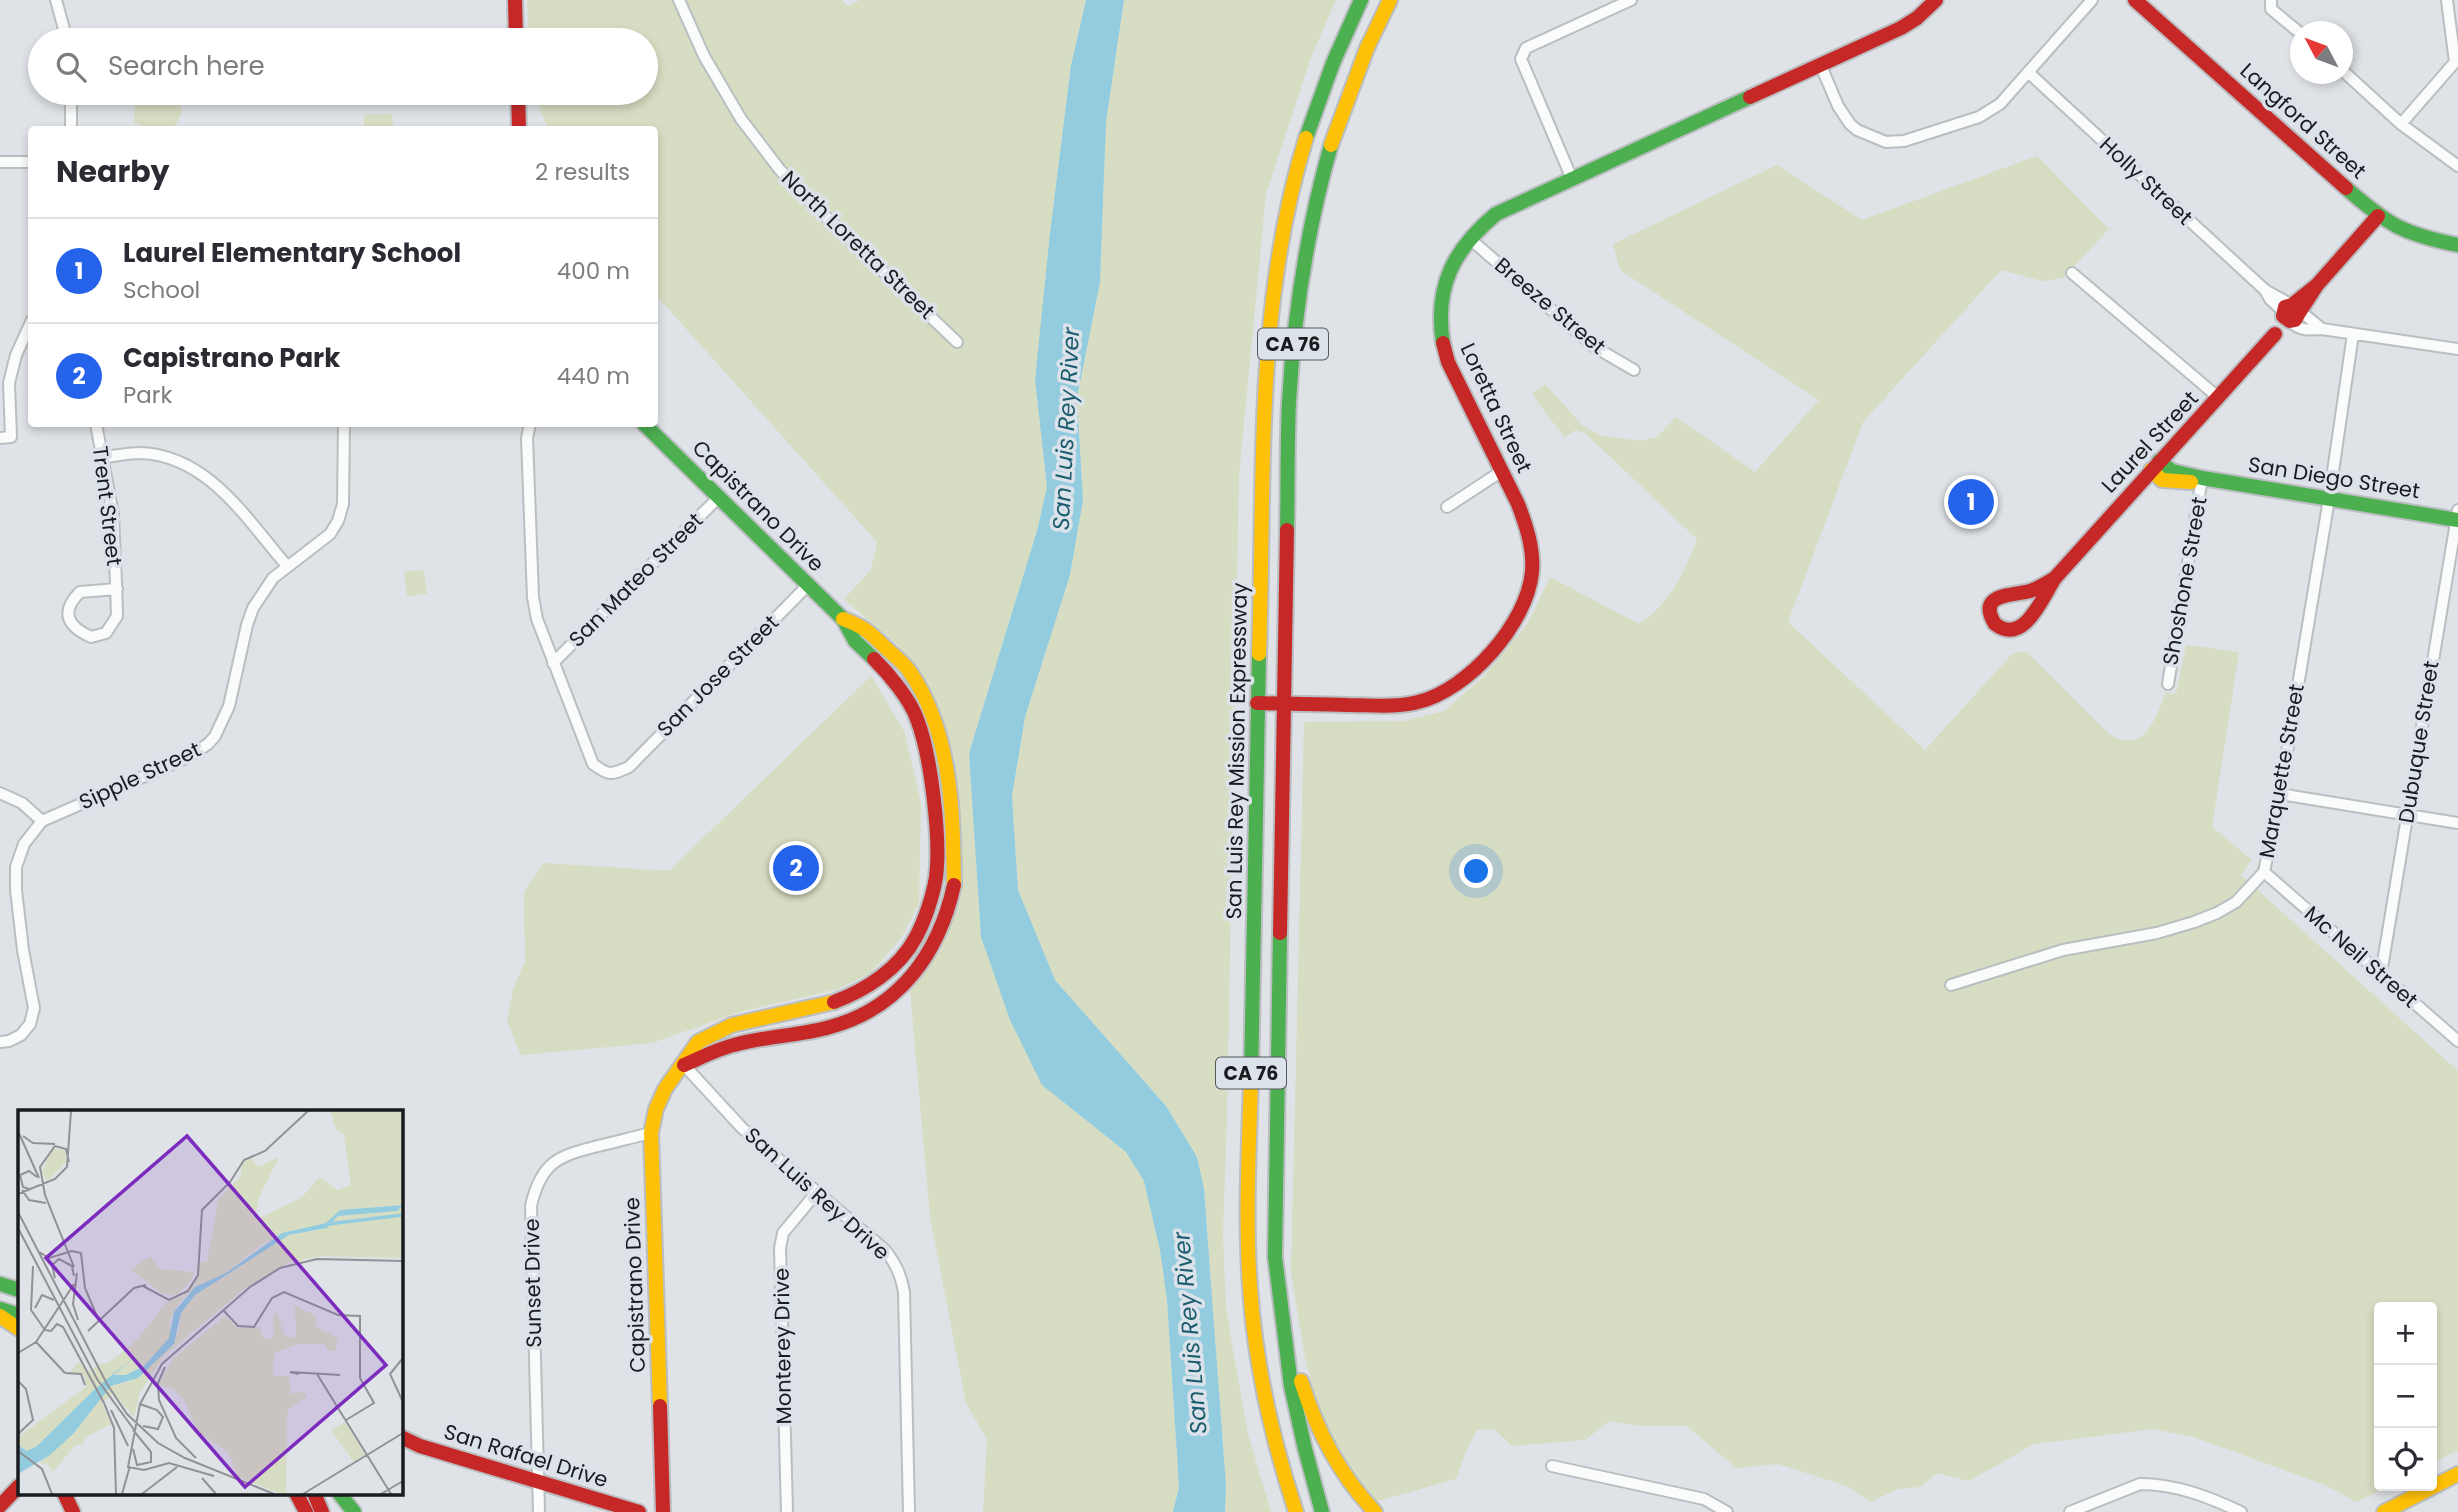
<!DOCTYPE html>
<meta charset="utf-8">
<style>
body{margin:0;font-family:Poppins,sans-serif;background:#f7f7f7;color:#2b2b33}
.controls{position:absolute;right:21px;bottom:21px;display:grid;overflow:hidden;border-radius:7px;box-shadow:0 4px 10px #0003}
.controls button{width:63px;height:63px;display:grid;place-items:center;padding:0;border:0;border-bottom:2px solid #e1e1e2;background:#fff;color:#2b2b33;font:35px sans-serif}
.compass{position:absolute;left:2290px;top:21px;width:63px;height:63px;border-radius:50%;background:#fff;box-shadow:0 4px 10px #0003;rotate:311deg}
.you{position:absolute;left:1477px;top:872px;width:24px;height:24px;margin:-18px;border:5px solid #fff;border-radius:50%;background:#1a73e8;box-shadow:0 0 0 10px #1a73e833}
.badge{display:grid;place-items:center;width:46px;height:46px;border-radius:50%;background:#2563eb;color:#fff;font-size:23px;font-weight:700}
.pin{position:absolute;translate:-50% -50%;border:4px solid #fff;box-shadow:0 2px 7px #0006}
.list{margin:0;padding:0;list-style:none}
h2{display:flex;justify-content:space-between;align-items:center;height:91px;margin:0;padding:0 28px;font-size:30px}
h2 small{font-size:23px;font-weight:400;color:#7c7c81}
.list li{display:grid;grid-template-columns:46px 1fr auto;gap:21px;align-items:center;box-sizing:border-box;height:105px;padding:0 28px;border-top:2px solid #e1e1e2}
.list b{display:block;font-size:26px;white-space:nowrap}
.list p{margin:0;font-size:23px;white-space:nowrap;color:#7c7c81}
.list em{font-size:23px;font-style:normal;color:#7c7c81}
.icon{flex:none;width:38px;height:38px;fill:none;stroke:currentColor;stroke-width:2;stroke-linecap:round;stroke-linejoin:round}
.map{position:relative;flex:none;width:2458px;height:1512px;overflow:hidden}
.search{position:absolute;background:#fff;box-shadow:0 4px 10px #0003;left:28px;top:28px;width:630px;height:77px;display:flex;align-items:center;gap:18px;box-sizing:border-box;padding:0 24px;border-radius:38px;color:#7c7c81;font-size:26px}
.panel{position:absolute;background:#fff;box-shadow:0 4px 10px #0003;left:28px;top:126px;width:630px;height:301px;border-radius:7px}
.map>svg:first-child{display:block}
</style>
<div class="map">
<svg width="2458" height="1512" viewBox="0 0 2458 1512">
<rect width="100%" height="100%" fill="#dfe2e6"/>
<!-- green -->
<path fill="#d7ddc2" d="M527,0H842L848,6L860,0H1086L1071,65L1035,380L1047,487L1037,531L969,753L981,937L1042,1085L1126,1152L1144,1180L1160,1250L1167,1300L1179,1487L1173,1512H983L987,1439L966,1403L930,1217L910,991L941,950L959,875L955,795L941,714L896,644L844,599L871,570L877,542L655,294L654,130L548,129L534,93H646V40H529Z
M1124,0H1336L1311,57L1266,194L1239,475L1227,1117L1223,1235L1226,1307L1232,1345L1248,1434L1271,1512H1225L1226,1486L1204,1189L1197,1157L1166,1106L1055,980L1018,890L1012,796L1025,717L1070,575L1083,500L1077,398L1100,282L1106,122Z
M136,93H177C183,107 184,120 169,129H146L134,122Z
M363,93H392V100H363Z
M392,114L393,128L364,129V115Z
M2037,156L2109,229L2063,278L2042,281L2001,270L1863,422L1788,622L1925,750L2012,654L2026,651L2109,734C2144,756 2156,718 2166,692L2176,694L2186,645L2239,652L2212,827L2252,860L2241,875L2458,1071V1450L2432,1463V1307H2379V1486H2388L2357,1502L2325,1485L2194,1437L2152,1429L2034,1444L1969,1481L1937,1473L1920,1487L1898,1489L1870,1502L1847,1486L1778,1464L1736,1468L1687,1426H1640L1609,1421L1585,1440L1512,1446L1494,1429L1477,1430L1468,1446L1456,1479L1374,1502L1325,1434L1305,1358L1291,1273L1304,722L1404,721L1444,711L1484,676L1528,623L1550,577L1639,624C1669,605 1685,572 1697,539L1585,433L1576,430L1564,437L1532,394L1545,384L1584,427L1603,436L1640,441L1657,437L1676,417L1755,472L1819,400L1620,270L1613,244L1777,165L1862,220Z
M424,570L427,594L407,596L404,572Z
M871,676L905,733L921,804L919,903L901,938L871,973L838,989L740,1012L652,1043L521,1055L507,1021L513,989L525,961L524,892L544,863L669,871Z"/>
<!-- water -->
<path fill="#93ccde" d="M1086,0H1124L1106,122L1100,282L1077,398L1083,500L1070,575L1025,717L1012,796L1018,890L1055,980L1166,1106L1197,1157L1204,1189L1226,1486L1225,1512H1173L1179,1487L1167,1300L1160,1250L1144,1181L1126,1152L1042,1085L1010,1020L981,937L969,753L1037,531L1047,487L1035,380L1050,233L1071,65Z"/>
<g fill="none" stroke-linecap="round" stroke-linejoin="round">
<defs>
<path id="street" d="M56,0L67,40
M679,0L704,56L741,119L780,170L806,198L957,342
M2271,0V9L2300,33
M1821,66L1838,106L1850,124L1857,130L1886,142L1904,141L1979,117L2000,104L2092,0
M2342,70L2401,124L2458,166
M2028,72L2265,290
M71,93V130
M2401,124L2455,62L2447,0
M0,162H32
M1572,179L1521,59L1526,48L1631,0
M1469,238L1593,346L1634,370
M2072,273L2219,398
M2283,311L2270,299L2265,290L2292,305
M2290,321C2299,331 2309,330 2322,329L2305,315L2299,313
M2322,329L2458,349
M96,424L113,514L116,583L117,616L106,633L91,637C67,626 60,612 80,592L117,589
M530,424L527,438L533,597L537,619L593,764C609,776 611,775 629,767L808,585
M0,438L11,437L9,383L16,355L32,320
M103,457C115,456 129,453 141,453C209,456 247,520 287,566
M1447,507L1502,471
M553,663L719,497
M2168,684L2202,478
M0,793L22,803L42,821
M2280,794L2458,823
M2264,872L2458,1041
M2381,974L2458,510
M1951,985L2063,950L2157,933L2194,922L2217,913L2236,902L2264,872L2280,794L2329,499L2353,334
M0,1042L9,1041L21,1035L30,1024L34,1008L23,950L16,890V867L24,844L42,821L186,758L208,744L215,736L229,706L247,625L253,608L273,578L330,534L338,521L343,504L344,424
M684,1065L742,1128L885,1250C896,1264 901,1275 904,1292L909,1512
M1552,1466L1704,1499L1727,1512
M539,1512L531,1206C541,1162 558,1156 598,1146C616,1142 633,1137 651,1133
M787,1512L780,1248L783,1233L817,1192
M2070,1512L2140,1484C2176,1484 2209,1497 2241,1512"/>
<path id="fast" d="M1306,138L1333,63L1361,0
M2346,188C2388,225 2403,234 2458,245
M1443,343C1434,286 1454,249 1496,214L1750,97
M644,424L843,619L855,641L874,659
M2159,461L2172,471L2202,478L2458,520
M1287,530C1288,487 1287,444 1289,402C1294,315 1307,229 1331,145
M1280,933L1275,1257L1291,1386L1305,1449L1322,1512
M1251,1079L1259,654
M0,1284L19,1290
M0,1309L19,1315
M339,1493L354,1512"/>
<path id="slow" d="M1331,145L1367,48L1390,0
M2151,470L2162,480L2191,482
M843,619C865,627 870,633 887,649C894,656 904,663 910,672C952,733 953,813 954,885
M1259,654C1265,481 1254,306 1306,138
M1251,1079C1249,1148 1245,1218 1250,1287C1255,1364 1272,1439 1296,1512
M0,1316L19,1329
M1301,1381C1317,1431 1339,1474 1375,1512
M660,1406L651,1133L656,1109L665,1089L698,1042L732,1025L834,1002
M2384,1512L2458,1474"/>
<path id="jam" d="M515,0L516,40
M2135,0L2346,188
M518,93L519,130
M1750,97L1901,28L1917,18L1936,0
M2317,285L2378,216
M2292,305L2298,309L2299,313L2295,320L2290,321L2283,316L2285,307L2292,305L2317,285L2299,313
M2055,578C2047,583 2039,588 2030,591C2012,596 1976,593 1995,624C2024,646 2042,598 2055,578L2275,334
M1257,703C1287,704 1318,704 1348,705C1371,705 1395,708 1418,702C1468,690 1527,624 1532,572C1534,548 1526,525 1518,504L1448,362L1443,343
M1280,933L1287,530
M834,1002C866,990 899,969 916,937C925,920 933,896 936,877C941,839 931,755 917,719C910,699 889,674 874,659
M684,1065C700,1058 717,1049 734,1045C765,1036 799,1036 830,1027C900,1008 939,953 954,885
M660,1406L663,1512
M401,1437L420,1446L639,1512
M64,1493L73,1512
M296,1493L306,1512
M314,1493L322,1512
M0,1506L19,1486"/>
</defs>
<!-- street casing -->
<use href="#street" stroke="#bbbec0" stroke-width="14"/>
<!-- fast casing -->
<use href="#fast" stroke="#bbbec0" stroke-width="18"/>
<!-- slow casing -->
<use href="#slow" stroke="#bbbec0" stroke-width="18"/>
<!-- jam casing -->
<use href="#jam" stroke="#bbbec0" stroke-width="18"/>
<!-- street -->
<use href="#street" stroke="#fafbfb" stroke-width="10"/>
<!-- fast -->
<use href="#fast" stroke="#4caf50" stroke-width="14"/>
<!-- slow -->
<use href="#slow" stroke="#ffc107" stroke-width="14"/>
<!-- jam -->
<use href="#jam" stroke="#c62828" stroke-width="14"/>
</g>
<g text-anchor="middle" stroke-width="7" stroke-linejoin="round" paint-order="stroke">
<!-- shield labels -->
<g fill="#dce2e9" stroke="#54575b" stroke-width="2">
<rect x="1258" y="328.5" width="70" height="31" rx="5"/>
<rect x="1216" y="1057.5" width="70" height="31" rx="5"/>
</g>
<g font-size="19" font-weight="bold" fill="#191b1e">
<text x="1293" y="351">CA 76</text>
<text x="1251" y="1080">CA 76</text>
</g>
<!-- street labels -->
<g font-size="21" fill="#191b1e" stroke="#dce2e9">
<text transform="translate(2303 121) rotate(42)" y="7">Langford Street</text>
<text transform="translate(2146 181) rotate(43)" y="7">Holly Street</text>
<text transform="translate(858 245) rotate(44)" y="7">North Loretta Street</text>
<text transform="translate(1550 306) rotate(40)" y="7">Breeze Street</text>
<text transform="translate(1496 408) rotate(65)" y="7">Loretta Street</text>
<text transform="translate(2150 442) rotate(-47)" y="7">Laurel Street</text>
<text transform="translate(2334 478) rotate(9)" y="7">San Diego Street</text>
<text transform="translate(107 506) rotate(83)" y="7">Trent Street</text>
<text transform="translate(758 506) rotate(45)" y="7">Capistrano Drive</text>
<text transform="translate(636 580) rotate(-45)" y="7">San Mateo Street</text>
<text transform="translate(2185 581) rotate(-80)" y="7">Shoshone Street</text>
<text transform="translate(718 676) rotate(-45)" y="7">San Jose Street</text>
<text transform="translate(2419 742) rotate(-81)" y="7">Dubuque Street</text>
<text transform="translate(1237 751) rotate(-89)" y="7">San Luis Rey Mission Expressway</text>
<text transform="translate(2282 771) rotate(-80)" y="7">Marquette Street</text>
<text transform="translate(140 776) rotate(-25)" y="7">Sipple Street</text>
<text transform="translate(2361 957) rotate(41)" y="7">Mc Neil Street</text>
<text transform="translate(817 1194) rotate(42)" y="7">San Luis Rey Drive</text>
<text transform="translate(533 1283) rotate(-91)" y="7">Sunset Drive</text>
<text transform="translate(635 1285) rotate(-92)" y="7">Capistrano Drive</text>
<text transform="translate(783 1346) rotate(-91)" y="7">Monterey Drive</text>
<text transform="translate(526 1456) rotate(17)" y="7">San Rafael Drive</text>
</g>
<!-- water labels -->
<g font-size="23" font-style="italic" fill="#1b5c6e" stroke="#dce2e9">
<text transform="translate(1066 429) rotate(-87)" y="8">San Luis Rey River</text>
<text transform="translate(1190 1333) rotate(-95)" y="8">San Luis Rey River</text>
</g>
</g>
<!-- overview -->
<g transform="translate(18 1110)">
<rect width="385" height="385" fill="#dfe2e6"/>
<path d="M312,1H385V95L326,100L308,113L249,131L208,163L177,177L161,193L152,211V228L126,256L108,265L96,264L113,250L77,279L19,336L9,341L0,335V327L68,277L66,265L52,262L61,252L69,262L83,253L89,254L115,234L150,191L165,186L178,171L181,153L189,151L200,90L223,66L224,54L233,48L240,57L261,47L241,87L237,105L242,108L283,88L302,67L319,80L333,75L326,25L318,19ZM34,39L47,40L48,52L29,71L24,62ZM385,97V148L303,146L270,153L225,180L146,246L122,282L116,307L96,283L84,293L93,314L66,328V334L57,335L35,362L30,354L21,353L55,324L93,276L113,271L160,224L163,203L177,185L271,125L302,120L320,106ZM132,146L142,159L176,162L174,169L159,185L145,184L113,160ZM277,196L297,205L299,217L319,228L318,241H310L306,234H280L256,243L255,266H271L273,284L286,282L289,287L271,299L269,306L268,384H263L220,367L210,342L180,322L167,291L155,279L140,275L155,249L207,206L220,218L241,217L246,230L256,227L255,207L258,201L267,227L278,228ZM327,312L347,345L336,352L313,320Z" fill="#d7ddc2"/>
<path d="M385,95L379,101L320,106L309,118L271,125L177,185L163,203L156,234L120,268L93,276L55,324L32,345L0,364V335L9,341L19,336L77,279L115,248L96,265H108L126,256L151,228L156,202L177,177L208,163L264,123L308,113L322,100Z" fill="#93ccde"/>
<path fill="none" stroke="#93ccde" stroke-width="3.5" d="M310,114L385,105"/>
<path fill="none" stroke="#909296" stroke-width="2" d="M0,21L21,68M5,26L15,33L37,34M51,52L48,39L37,36L22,57L27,85L56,157M11,79L5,77L2,65L11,61L19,67M4,80L11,90L28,93M0,84L37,69L49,57L53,1M0,102L89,274L109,304L140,333L167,348L256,384M0,118L79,269L117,321M54,141L63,143L67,178L81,211M21,142L31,148L54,141M15,156L13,200L27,220M59,163L55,194L60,210M37,168L34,155L41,149L54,156L56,166M125,176L151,190L170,181L180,165L184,100L212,72L226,50L247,41L290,1M17,198L24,185L36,190M206,201L220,216L236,217L254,188L266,182L320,205L342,206V268L356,293L328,310M27,220L33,221L39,214L45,217L86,293L96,318L98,384M70,221L116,178L128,175M18,232L47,263M0,243L18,232L56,174M385,248L372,264L385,292M147,257L140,273L141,290L158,328L178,348M47,263L63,264L67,275M281,264L272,262L322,265M299,264L349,345M0,271L8,279L15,310L0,324M122,294L139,300L145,307L140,319L125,316M93,300L110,336M115,320L133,342V352L119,355L115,339M0,341L24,359L34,384M349,345L373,384M196,366L151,353L126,360L110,357L122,294L144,254L232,177L262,158L299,149L385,151M184,368L198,384M104,384L112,356M124,384L159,357M285,384L385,323M363,384L385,371"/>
<path fill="#7b2cbf" fill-opacity="0.15" stroke="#7b2cbf" stroke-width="3.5" d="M169,26L368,255L227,377L28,148Z"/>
<rect width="385" height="385" fill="none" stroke="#191b1e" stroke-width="3.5"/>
</g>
</svg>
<div class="controls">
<button>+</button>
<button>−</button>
<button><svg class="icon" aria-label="locate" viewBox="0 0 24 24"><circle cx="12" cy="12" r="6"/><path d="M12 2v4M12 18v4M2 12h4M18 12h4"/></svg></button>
</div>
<svg class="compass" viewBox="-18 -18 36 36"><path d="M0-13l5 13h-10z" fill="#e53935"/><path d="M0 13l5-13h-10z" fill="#7c7c81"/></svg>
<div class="you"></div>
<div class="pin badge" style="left:1971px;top:502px">1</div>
<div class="pin badge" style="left:796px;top:868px">2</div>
<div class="search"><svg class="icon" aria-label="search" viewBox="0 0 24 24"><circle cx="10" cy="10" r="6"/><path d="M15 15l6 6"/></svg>Search here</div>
<section class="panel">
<h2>Nearby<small>2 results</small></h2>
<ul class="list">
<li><span class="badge">1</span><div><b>Laurel Elementary School</b><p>School</p></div><em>400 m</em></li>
<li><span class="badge">2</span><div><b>Capistrano Park</b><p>Park</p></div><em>440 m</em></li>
</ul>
</section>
</div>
